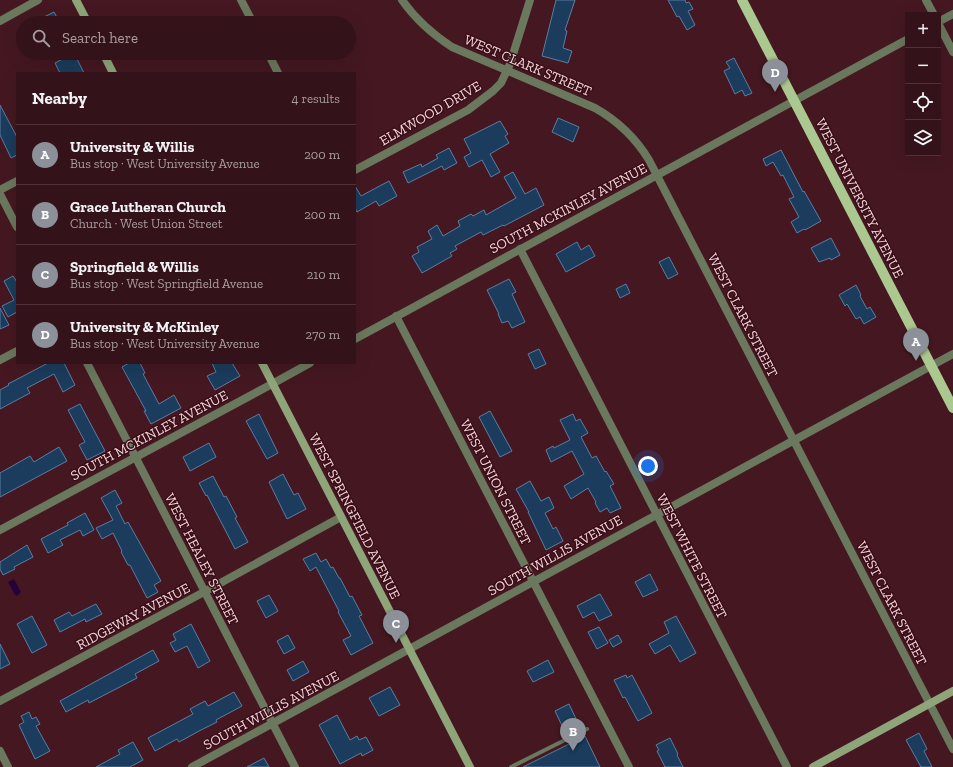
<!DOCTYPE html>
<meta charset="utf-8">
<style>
body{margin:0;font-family:"Zilla Slab",serif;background:#3f2026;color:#f1f3f6}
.controls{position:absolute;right:12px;top:12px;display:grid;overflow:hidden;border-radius:0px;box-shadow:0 4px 16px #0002}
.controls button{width:36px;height:36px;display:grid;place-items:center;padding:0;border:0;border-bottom:1px solid #4e3238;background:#341219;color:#f1f3f6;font:20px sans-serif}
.you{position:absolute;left:648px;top:466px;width:14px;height:14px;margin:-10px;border:3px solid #fff;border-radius:50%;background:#1a73e8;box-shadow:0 0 0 6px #1a73e833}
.badge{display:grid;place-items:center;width:26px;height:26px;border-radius:50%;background:#8c9099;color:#fff;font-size:13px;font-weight:700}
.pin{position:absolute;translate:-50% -33px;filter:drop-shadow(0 1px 2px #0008)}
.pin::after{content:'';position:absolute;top:21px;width:14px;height:12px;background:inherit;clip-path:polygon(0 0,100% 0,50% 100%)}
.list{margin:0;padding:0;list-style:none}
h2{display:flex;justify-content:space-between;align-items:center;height:52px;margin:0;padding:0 16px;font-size:17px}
h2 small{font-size:13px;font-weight:400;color:#a99ea2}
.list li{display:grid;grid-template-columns:26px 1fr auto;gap:12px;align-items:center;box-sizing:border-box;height:60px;padding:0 16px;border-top:1px solid #4e3238}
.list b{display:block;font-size:15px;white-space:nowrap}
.list p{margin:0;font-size:13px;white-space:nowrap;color:#a99ea2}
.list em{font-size:13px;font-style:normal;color:#a99ea2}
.icon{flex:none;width:22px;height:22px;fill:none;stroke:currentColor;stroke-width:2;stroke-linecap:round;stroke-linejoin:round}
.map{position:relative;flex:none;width:953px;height:767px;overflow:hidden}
.search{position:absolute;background:#341219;box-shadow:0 4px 16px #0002;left:16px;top:16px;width:340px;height:44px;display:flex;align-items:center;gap:10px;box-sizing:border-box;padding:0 14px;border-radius:22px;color:#a99ea2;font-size:15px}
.panel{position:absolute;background:#341219;box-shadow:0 4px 16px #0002;left:16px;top:72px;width:340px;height:292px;border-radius:0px}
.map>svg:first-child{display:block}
</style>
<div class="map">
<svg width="953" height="767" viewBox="0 0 953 767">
<rect width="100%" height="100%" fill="#451821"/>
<!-- water -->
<path fill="#250237" d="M14,579L21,592L17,596L15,595L8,582Z"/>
<!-- building -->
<path fill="#1b3c5c" stroke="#5b7da2" d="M556,0H575L565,30L567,31L563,48L572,51L568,63L542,56Z
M668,0H685L686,3L689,2L693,9L688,11L695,25L687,30L679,16L677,17Z
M54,12L60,23H32Z
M74,53L84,73H60L55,63Z
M734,58L752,93L745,96L742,90L735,94L724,71L730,68L726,62Z
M0,105L17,137V155L11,158L0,135Z
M558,118L579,127L573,142L552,132Z
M500,121L508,134L505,136L509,143L490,154L500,172L491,177L482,160L469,167L464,157L471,153L464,139Z
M449,148L457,163L444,170L442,166L408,183L403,172L421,164L422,167L438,158L436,155Z
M781,150L803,192L804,191L821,221L805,230L804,229L797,233L791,222L799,217L789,199L794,197L783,175L781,176L773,162L766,166L763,159Z
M513,172L525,194L536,188L544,205L504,226L503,225L483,235L481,232L455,246L457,249L450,253L452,256L422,273L412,256L419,252L417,247L432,239L428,231L437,225L443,236L460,226L458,221L471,214L473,216L484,210L486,215L516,198L504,177Z
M389,181L397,196L379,206L376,201L357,212L355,208V186L361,196Z
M831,238L840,255L831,260L830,258L819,262L811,248Z
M577,242L581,250L589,245L595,256L566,272L556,254Z
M669,257L678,274L668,279L659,262Z
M13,276L17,282V312L8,317L2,306L14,300L4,281Z
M509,279L516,292L512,294L525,322L512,328L508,321L502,323L498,314H499L487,290Z
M626,284L630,293L620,298L616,289Z
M856,285L861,295L860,296L867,309L870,307L876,317L864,324L860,317L856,319L847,304L845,306L839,295Z
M0,308L9,325L0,329Z
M539,349L546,364L535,369L528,354Z
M48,363H64L75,385L63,392L54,374L27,388L30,393L0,409V390L9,385L8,384Z
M129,363H140L145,373L143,374L159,404L174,395L181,408L151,424L144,411H146L122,367Z
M212,363H232L240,376L215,390L207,376L216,372Z
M80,404L105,451L87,460L79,445L85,442L68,410Z
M490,411L512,451L500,457L479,417Z
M259,414L278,453L267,459L246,421Z
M573,414L576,421L580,419L588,433L581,437L592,458L596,456L605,472L606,471L614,484L610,486L621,508L610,513L607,508L600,512L595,503L596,502L588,488L571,499L564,486L584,474L572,451L551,462L546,450L553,446L554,448L570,440L560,420Z
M209,443L216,457L190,471L183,457Z
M59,447L67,461L0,497V473L30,456L34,462Z
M283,474L294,495L298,493L306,509L287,519L269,482Z
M213,476L224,497L226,496L237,517L235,518L248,542L235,549L207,495L206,496L199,483Z
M530,481L541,501L549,497L554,508L545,513L553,529L556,527L563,541L546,550L528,512H529L516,489Z
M115,490L122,503L116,506L125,524L128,522L161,581L154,585L158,592L147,598L130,565H128L121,552L122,551L113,533L102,539L96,528L113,520L101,498Z
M85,513L94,530L83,536L80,530L60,540L63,545L48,553L41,539L68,525L67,523Z
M27,545L33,557L14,567L15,569L3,575L0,569V562Z
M316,553L321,562L326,559L331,568L333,567L339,578H340L350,597L352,596L362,615L359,616L373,643L351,655L343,640L351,636L338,612L339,611L316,567L310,571L303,559Z
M650,574L658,590L643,597L635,582Z
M600,594L612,615L599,621L594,612L583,618L577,606Z
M269,595L278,611L266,618L257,601Z
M96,604L102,614L86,622L85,619L60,632L54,620L69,612L72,616Z
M32,616L47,645L32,653L17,624Z
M676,616L696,653L680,662L670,645L655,654L649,644L669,633L664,622Z
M191,624L210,661L198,668L187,646L175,652L170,643L176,640L173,634Z
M599,627L608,643L597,649L588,632Z
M288,635L295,648L284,654L277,641Z
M618,635L622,642L613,647L609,640Z
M0,644L10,664L0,669Z
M153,650L159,661L135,674L137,678L89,703L88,700L66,712L60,701Z
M548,660L554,672L533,682L527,671Z
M303,661L309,672L293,681L287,670Z
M626,675L627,678L632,675L652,713L638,721L625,697L623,698L614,680Z
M390,687L400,705L379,716L369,698Z
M234,692L242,706L216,720L217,722L201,730L179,742L177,739L155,751L148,738L193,714L190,709L205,701L208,706Z
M569,704L578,723L564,730L555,711Z
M29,712L32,719L36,717L40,724L36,726L50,751L35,759L19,725L24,722L21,716Z
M337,715L350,740L357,736L359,740L366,737L373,750L362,756L361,753L340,764L319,725Z
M919,733L927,749L924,751L932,767H921L906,740Z
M585,736L600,767H523Z
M670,738L678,754L677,755L683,767H665L657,751L659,750L656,745Z
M133,742L143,760L130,767H96L120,754L118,750Z
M264,758L269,767H247Z"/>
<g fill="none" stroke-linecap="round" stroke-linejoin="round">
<!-- service -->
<path stroke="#6a785d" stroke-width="4" d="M511,767L587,729"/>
<!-- minor -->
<path stroke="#6a785d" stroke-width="8" d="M241,0L253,23
M402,0C416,20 432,34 452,47L595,108C618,121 635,137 649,160L953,749
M926,0L934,15
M0,21L38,0
M938,23L953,52
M268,53L278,73
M355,170L468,110L493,91L501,83L510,64L530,0
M0,190L17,181
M0,194L17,227
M520,249L787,767
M396,316L629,767
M0,360L17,351
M87,363L295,767
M0,530L272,384
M0,701L204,592L341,517
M192,767L953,354"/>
<!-- tertiary -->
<path stroke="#6a785d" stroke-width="8" d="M938,22L953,14
M355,339L908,39
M272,384L310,363
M0,751L8,767"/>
<!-- secondary -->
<path stroke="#8ea579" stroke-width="8" d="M76,0L88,23
M103,53L113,73
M262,363L470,767
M813,767L953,691"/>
<!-- primary -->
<path stroke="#aac88f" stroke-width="10" d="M742,0L953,408"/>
</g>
<g text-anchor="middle" stroke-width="3" stroke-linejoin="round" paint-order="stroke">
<!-- street labels -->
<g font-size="14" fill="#f5d6d9" stroke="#3a0e18">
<text transform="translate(528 65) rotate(23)" y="5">WEST CLARK STREET</text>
<text transform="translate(430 113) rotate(-30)" y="5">ELMWOOD DRIVE</text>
<text transform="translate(860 198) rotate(63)" y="5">WEST UNIVERSITY AVENUE</text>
<text transform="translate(568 208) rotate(-28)" y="5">SOUTH MCKINLEY AVENUE</text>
<text transform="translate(743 315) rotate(63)" y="5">WEST CLARK STREET</text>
<text transform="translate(149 435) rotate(-28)" y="5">SOUTH MCKINLEY AVENUE</text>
<text transform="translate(496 482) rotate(63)" y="5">WEST UNION STREET</text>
<text transform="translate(355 516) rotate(63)" y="5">WEST SPRINGFIELD AVENUE</text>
<text transform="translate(555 555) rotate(-29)" y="5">SOUTH WILLIS AVENUE</text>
<text transform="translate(692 556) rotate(63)" y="5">WEST WHITE STREET</text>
<text transform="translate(202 559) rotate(63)" y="5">WEST HEALEY STREET</text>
<text transform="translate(892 603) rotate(63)" y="5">WEST CLARK STREET</text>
<text transform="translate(133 616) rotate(-28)" y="5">RIDGEWAY AVENUE</text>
<text transform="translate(271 710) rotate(-28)" y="5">SOUTH WILLIS AVENUE</text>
</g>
</g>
</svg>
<div class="controls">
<button>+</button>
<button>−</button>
<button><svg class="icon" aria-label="locate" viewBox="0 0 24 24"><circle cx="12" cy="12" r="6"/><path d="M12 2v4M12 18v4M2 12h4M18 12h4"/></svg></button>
<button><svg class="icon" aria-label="layers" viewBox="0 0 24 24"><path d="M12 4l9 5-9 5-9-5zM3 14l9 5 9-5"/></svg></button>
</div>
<div class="you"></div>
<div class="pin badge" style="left:916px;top:361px">A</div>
<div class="pin badge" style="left:573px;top:751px">B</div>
<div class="pin badge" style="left:396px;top:643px">C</div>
<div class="pin badge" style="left:775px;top:92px">D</div>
<div class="search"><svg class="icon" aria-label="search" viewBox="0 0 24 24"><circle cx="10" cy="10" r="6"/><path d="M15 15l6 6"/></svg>Search here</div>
<section class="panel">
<h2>Nearby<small>4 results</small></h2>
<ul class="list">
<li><span class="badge">A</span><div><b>University &amp; Willis</b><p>Bus stop · West University Avenue</p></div><em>200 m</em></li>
<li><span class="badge">B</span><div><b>Grace Lutheran Church</b><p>Church · West Union Street</p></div><em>200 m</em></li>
<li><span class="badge">C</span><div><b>Springfield &amp; Willis</b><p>Bus stop · West Springfield Avenue</p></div><em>210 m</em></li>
<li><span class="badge">D</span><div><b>University &amp; McKinley</b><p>Bus stop · West University Avenue</p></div><em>270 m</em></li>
</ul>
</section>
</div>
